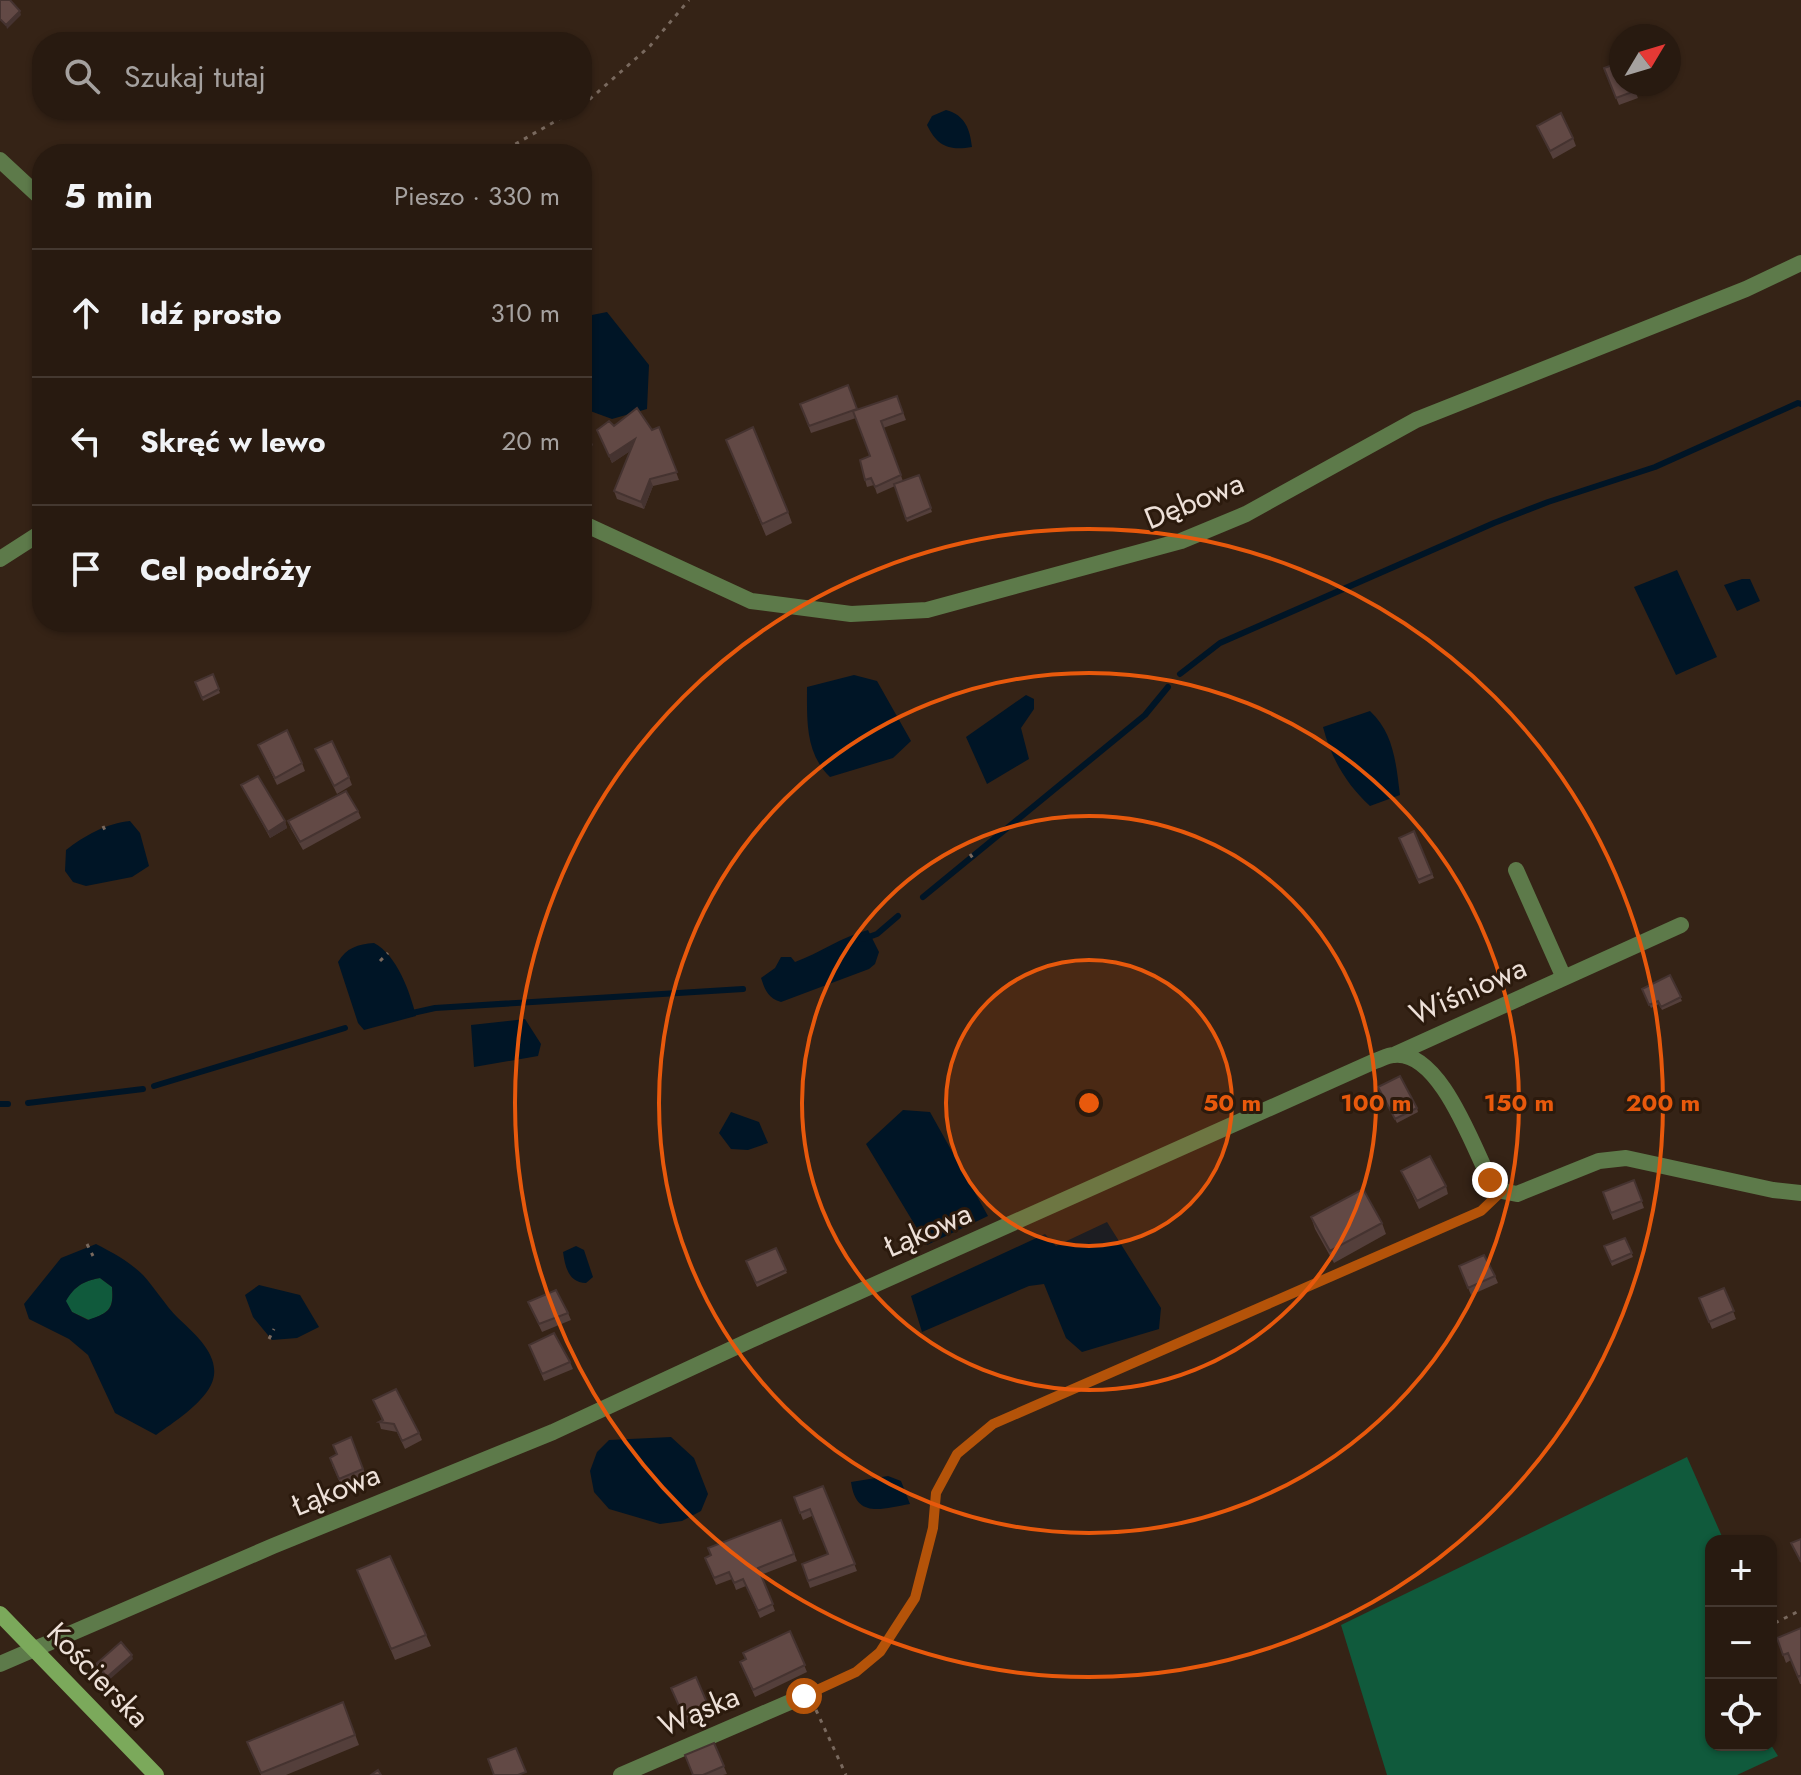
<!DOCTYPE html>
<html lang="pl">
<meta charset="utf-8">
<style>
body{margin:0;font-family:Jost,sans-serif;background:#34271e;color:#f1f3f6}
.controls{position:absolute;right:24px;bottom:24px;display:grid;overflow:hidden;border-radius:16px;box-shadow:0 2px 6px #0004}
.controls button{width:72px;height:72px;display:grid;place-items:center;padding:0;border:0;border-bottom:2px solid #443830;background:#281a10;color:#f1f3f6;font:40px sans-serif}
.compass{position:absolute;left:1609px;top:24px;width:72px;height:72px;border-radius:50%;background:#281a10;box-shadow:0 2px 6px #0004;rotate:52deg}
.stop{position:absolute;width:24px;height:24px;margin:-18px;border:6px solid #b45309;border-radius:50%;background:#fff}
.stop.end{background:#b45309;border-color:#fff;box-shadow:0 2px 8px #0008}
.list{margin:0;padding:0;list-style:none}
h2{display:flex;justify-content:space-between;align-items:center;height:104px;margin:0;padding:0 32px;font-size:34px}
h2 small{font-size:26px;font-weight:400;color:#a5a19f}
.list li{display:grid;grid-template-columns:52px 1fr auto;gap:24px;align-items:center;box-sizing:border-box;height:128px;padding:0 32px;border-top:2px solid #443830}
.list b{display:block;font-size:30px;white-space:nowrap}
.list em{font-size:26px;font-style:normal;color:#a5a19f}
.icon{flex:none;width:44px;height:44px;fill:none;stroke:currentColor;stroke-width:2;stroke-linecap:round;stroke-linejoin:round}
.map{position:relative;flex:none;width:1801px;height:1775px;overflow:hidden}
.search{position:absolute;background:#281a10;box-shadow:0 2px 6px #0004;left:32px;top:32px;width:560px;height:88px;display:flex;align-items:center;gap:20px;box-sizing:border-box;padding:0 28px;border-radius:32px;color:#a5a19f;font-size:30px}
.panel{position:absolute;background:#281a10;box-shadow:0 2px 6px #0004;left:32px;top:144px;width:560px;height:488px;border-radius:32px}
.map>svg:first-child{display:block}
</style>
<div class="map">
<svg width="1801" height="1775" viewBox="0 0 1801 1775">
<rect width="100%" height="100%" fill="#352316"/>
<!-- green -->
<path fill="#105a3c" d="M100,1278L112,1287C114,1309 109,1313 89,1320L72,1312L65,1301C75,1286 83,1281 100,1278Z
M1687,1457L1724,1541H1711V1745H1771L1778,1756L1737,1775H1387L1341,1625Z"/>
<!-- water -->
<path fill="#001526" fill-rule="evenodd" d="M946,110C965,115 970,129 972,147C949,151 937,146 927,125L932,116Z
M607,312L649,365L647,409L612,419L582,408V317Z
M1677,570L1717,657L1676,675L1634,587Z
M1742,579H1750L1760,601L1737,611L1724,585Z
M854,675L877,681L911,741L893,758L830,777C805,753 807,720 807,687Z
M1026,695L1034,699V709L1021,728L1029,759L987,784L966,737Z
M1370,711C1394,733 1396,764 1400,795L1370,806C1346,784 1331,758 1323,727Z
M130,821L140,833L149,866L132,877L86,886L73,882L65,871L66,850C84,836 107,823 130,821Z
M868,930L879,952L875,964L869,969L781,1002C768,998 765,990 761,978L775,968L781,957H791L795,962C820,953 841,937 868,930Z
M374,943C397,955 410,992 416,1016L364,1030L358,1023L338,962C346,948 358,944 374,943Z
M525,1019L541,1044L538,1056L474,1067L471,1025Z
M903,1110L930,1112L988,1216L927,1245L866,1144Z
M731,1112L759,1122L768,1143L748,1150L731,1149L719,1133Z
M1107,1222L1161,1308L1159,1329L1082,1352L1066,1338L1044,1284L1029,1286L922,1332L911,1296L1045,1234L1056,1246Z
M96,1244C113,1253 129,1261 143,1275C155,1288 165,1305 178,1318C195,1334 224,1358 211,1385C200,1406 174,1422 156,1435L115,1413L88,1355L69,1339L29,1319L24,1304L61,1258ZM100,1278L112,1287C114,1310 109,1313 88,1320L72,1312L66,1301C75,1286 83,1281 100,1278Z
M576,1246L584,1250L593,1277L586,1283C569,1283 565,1267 563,1252Z
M259,1285L300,1295L319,1327L297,1338L272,1340L253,1317L245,1295Z
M671,1437L694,1458L708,1494L701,1511L682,1521L660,1524L609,1509L594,1492L590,1471L597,1452L609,1440Z
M888,1476L901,1481L910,1504C881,1509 856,1519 851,1482Z"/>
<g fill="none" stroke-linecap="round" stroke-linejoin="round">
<!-- stream -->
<path stroke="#001526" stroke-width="6" d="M1180,674L1220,643L1494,523L1548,502L1655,467L1798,403L1801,404
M923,897L1145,715L1168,687
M863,939L877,934L898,916
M408,1014L435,1008L743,989
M154,1086L345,1028
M28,1103L143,1089
M0,1104H8"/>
<!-- path -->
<path stroke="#79695e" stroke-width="3" stroke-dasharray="4 6" stroke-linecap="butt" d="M582,106L650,46L689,0
M498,154L575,110
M324,629L325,622
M103,826L107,835
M970,854L975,861
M380,961L388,953
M87,1244L93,1256
M269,1339L274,1329
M1775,1623L1801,1610
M819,1689L856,1672L880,1652L915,1598L933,1528L936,1493L957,1454L993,1424L1481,1211L1491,1202
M816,1710L846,1775"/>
<!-- street -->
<path stroke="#5d7a4a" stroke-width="16" d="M0,160L42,199
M582,523L751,601L851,614L927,610L1181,541L1246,514L1416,420L1746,289L1801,263
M0,559L42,532
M1516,870L1564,978
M1396,1054L1681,925
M0,1664L273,1546L553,1432L751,1340L1375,1061C1381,1059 1388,1055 1394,1055C1440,1050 1473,1147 1490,1180L1502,1191L1517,1194L1599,1161L1626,1158L1773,1190L1801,1193
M621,1775L804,1696"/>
<!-- secondary -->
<path stroke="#7ba95b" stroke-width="16" d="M0,1614L156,1775"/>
</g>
<!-- wall -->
<path fill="#543f3b" d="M1604,68L1632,84L1638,98L1619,105Z
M1537,126L1573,138L1576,146L1553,159Z
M897,396L906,420L883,428L903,481L919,475L932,512L907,522L895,486L877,494L874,485L867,487L865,480L870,456L856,418L811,433L800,404L858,410Z
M614,426L652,430L659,427L679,480L653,486L644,509L617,499L614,491L630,451L612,463L597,430Z
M726,440L788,512L792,523L766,536Z
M213,674L220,693L203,701L195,682Z
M258,745L302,763L305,771L277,785Z
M315,749L349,777L352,785L337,794Z
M241,785L285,821L287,828L270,838Z
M358,811L361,818L303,850L291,829L288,821Z
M1414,831L1434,878L1419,884L1399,838Z
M1670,975L1682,1001L1662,1010L1659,1004L1651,1008L1642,989Z
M1380,1090L1417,1108L1418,1112L1397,1123Z
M1401,1171L1446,1186L1448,1194L1419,1209Z
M1634,1180L1644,1208L1613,1220L1603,1192Z
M1311,1217L1382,1223L1386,1234L1334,1263L1315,1229Z
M1625,1238L1633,1257L1612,1266L1604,1246Z
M776,1248L787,1273L757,1287L746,1261Z
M1459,1266L1495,1276L1498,1283L1471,1295Z
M1724,1288L1736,1319L1712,1329L1699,1298Z
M528,1302L568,1313L571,1320L542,1332Z
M529,1345L570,1362L573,1369L544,1381Z
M373,1400L419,1433L422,1440L405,1449L397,1432L381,1429L379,1422L382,1420Z
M351,1437L366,1476L342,1487L332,1465L337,1454Z
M823,1486L857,1571L810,1588L802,1564L828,1554L812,1516L803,1520L794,1497Z
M781,1520L797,1561L761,1575L775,1611L760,1618L746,1586L736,1590L732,1579L716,1585L705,1558Z
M357,1570L426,1635L431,1646L395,1660Z
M1801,1628V1684H1800L1791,1660L1786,1663L1777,1638Z
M790,1631L807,1672L755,1697L743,1669Z
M696,1677L711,1712L686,1723L671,1688Z
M343,1702L359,1745L286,1775H261L247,1742Z
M714,1743L727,1774L723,1775H693Z"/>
<!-- shaded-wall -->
<path fill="#453330" d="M20,11L21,15L7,29L6,25Z
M590,438L593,445L582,455V445Z
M635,439L638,446L612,463L609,456Z
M650,479L653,486L644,509L641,502Z
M285,821L287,828L270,838L268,832Z
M132,1655L133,1659L108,1681L107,1677Z"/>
<!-- building -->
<path fill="#624945" stroke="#453330" stroke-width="2" d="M0,0H10L20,11L6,25L0,19Z
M1621,62V84H1632L1635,91L1616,98L1604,68Z
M1561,113L1573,138L1550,151L1537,126Z
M848,385L857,409L809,426L800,404Z
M897,396L903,413L881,421L901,475L875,487L871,478L865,480L860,460L870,456L853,411Z
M637,408L652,430L659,427L677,472L650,479L641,502L614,491L635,439L609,456L597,430L609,421L614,426Z
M753,427L788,512L762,524L726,440Z
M582,429L590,438L582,445Z
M919,475L931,508L906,519L894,484Z
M213,674L219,689L202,698L195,682Z
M287,730L302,763L275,778L258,745Z
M332,741L349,777L334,786L315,749Z
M258,776L285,821L268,832L241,785Z
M346,791L358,811L300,842L288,821Z
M1414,831L1432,874L1418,880L1399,838Z
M1670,975L1681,997L1661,1007L1658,1001L1649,1005L1642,989Z
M1400,1076L1417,1108L1395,1119L1378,1087Z
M1430,1156L1446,1186L1417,1201L1401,1171Z
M1634,1180L1642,1201L1611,1213L1603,1192Z
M1363,1189L1382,1223L1330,1251L1311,1217Z
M1625,1238L1632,1253L1611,1262L1604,1246Z
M776,1248L786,1270L756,1283L746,1261Z
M1484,1255L1495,1276L1468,1288L1459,1266Z
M1724,1288L1734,1311L1709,1322L1699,1298Z
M556,1290L568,1313L539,1324L528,1302Z
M554,1333L570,1362L542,1374L529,1345Z
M396,1389L419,1433L402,1441L394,1424L379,1422L383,1420L373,1400Z
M351,1437L363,1469L339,1479L330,1458L337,1454L333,1445Z
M823,1486L855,1564L808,1581L802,1564L828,1554L810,1509L800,1513L794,1497Z
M781,1520L794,1554L758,1568L773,1604L758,1611L743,1579L734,1583L729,1572L714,1578L705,1558L711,1555L708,1548Z
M1801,1539V1562L1791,1543Z
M390,1556L426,1635L391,1649L357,1570Z
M1801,1628V1675L1798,1677L1788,1653L1783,1655L1777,1638Z
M790,1631L805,1665L753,1690L740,1662L746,1659L743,1653Z
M121,1642L132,1655L107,1677L96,1664Z
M696,1677L708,1705L683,1715L671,1688Z
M343,1702L355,1735L261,1773L247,1742Z
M714,1743L724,1766L703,1775H693L685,1755Z
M516,1748L526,1772L518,1775H494L488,1759Z
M378,1770L381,1775H371Z"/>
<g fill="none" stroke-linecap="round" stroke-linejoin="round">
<!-- route -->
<path stroke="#b45309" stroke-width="10" d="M804,1696L856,1672L880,1652L915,1598L933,1528L936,1493L957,1454L993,1424L1481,1211L1502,1191L1490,1180"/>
</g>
<!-- distance rings -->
<circle cx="1089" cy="1103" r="143" fill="#e8590c" fill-opacity=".12"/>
<g fill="none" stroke="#e8590c" stroke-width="4">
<circle cx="1089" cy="1103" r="143"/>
<circle cx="1089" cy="1103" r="287"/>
<circle cx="1089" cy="1103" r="430"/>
<circle cx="1089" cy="1103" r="574"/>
</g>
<g text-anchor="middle" stroke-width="6" stroke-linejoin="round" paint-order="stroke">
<!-- street labels -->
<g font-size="30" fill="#ede0d8" stroke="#2b1a0d">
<text transform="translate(1194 501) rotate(-22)" y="10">Dębowa</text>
<text transform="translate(1468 991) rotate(-24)" y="10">Wiśniowa</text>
<text transform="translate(928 1230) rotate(-24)" y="10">Łąkowa</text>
<text transform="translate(336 1490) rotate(-22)" y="10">Łąkowa</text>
<text transform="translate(98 1675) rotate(46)" y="10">Kościerska</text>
<text transform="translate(699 1711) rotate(-23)" y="10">Wąska</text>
</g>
</g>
<circle cx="1089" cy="1103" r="12" fill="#e8590c" stroke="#2b1a0d" stroke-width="4"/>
<g font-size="24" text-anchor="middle" font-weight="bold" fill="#e8590c" stroke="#2b1a0d" stroke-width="6" stroke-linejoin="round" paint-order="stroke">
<text x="1232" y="1111">50 m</text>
<text x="1376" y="1111">100 m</text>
<text x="1519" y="1111">150 m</text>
<text x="1663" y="1111">200 m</text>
</g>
</svg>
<div class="controls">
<button>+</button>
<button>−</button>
<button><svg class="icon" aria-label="locate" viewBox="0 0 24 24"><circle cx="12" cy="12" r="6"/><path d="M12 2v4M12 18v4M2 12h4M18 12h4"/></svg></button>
</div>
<svg class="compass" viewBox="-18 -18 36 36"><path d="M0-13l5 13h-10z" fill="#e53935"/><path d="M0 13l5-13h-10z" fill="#a5a19f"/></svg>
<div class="stop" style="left:804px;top:1696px"></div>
<div class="stop end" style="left:1490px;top:1180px"></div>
<div class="search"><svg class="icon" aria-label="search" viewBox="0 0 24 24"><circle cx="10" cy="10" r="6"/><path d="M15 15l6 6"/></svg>Szukaj tutaj</div>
<section class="panel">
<h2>5 min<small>Pieszo · 330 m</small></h2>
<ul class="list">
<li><svg class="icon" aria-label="ahead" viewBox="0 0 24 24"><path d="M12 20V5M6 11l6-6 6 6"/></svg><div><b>Idź prosto</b></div><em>310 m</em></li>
<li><svg class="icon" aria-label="left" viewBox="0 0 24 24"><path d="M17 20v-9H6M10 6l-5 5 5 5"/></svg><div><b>Skręć w lewo</b></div><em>20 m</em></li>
<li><svg class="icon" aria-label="arrive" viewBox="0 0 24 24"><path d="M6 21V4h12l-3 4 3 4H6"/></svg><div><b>Cel podróży</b></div></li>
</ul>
</section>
</div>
